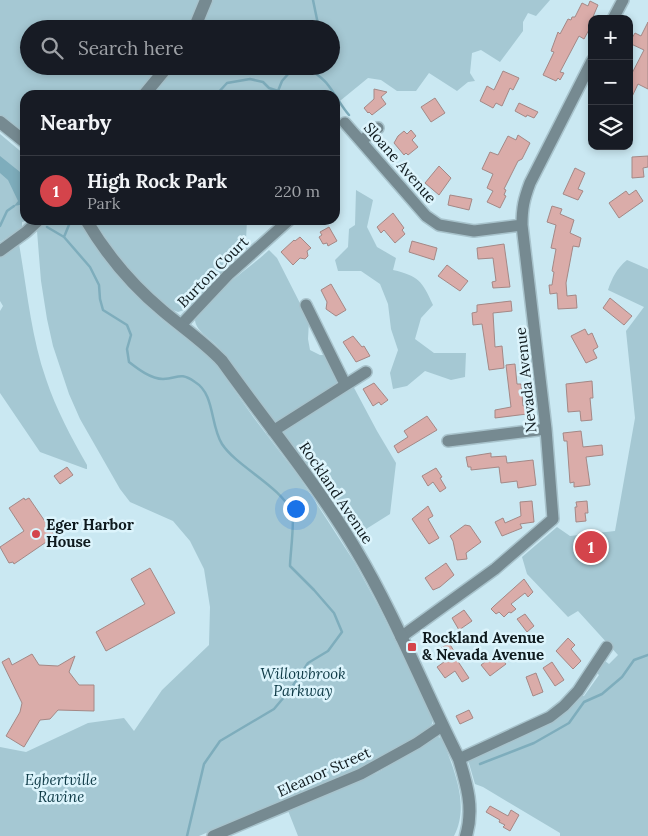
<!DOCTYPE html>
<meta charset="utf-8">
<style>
body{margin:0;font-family:Lora,serif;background:#242831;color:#f1f3f6}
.controls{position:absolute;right:15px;top:15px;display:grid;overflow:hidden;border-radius:10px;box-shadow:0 2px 8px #0003}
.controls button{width:45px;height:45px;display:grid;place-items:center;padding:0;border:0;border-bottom:1px solid #363941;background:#171b24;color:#f1f3f6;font:25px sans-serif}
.you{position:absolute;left:295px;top:508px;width:18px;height:18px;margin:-12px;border:4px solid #fff;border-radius:50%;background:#1a73e8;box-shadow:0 0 0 8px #1a73e833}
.badge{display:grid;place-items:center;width:32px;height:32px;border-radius:50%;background:#d4444b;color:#fff;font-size:16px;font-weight:700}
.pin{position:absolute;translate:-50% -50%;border:2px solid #fff;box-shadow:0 1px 5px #0006}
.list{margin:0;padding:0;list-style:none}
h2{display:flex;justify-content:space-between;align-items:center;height:65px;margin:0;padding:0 20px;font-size:21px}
h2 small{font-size:16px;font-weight:400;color:#9ea1a6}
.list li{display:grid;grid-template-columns:32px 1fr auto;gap:15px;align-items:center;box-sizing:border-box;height:70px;padding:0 20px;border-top:1px solid #363941}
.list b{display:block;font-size:19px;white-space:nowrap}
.list p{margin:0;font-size:16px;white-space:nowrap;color:#9ea1a6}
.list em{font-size:16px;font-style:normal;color:#9ea1a6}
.icon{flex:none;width:28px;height:28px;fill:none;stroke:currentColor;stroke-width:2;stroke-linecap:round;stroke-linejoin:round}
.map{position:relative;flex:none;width:648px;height:836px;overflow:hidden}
.search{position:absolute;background:#171b24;box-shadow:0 2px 8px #0003;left:20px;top:20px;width:320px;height:55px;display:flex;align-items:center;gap:12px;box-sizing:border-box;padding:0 18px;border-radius:28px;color:#9ea1a6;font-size:19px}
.panel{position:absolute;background:#171b24;box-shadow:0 2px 8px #0003;left:20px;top:90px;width:320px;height:135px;border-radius:15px}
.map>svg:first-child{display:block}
</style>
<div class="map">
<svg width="648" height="836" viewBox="0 0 648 836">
<rect width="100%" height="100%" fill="#cae8f2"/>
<!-- green -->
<path fill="#a5c8d3" d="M0,0H200L190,29H29V66H162L138,95H25V136L0,118Z
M212,0H550L536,16L528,13L523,22V31L500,62L481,50L472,53L470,73L475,81L468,82L457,91L429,73L416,91H397L381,80L368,78L335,105V95H153L174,66H331V29H201Z
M0,134L25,155V220H29L22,222V228L0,242Z
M356,190L373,200L367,227L377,247L396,258L393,270C419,276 422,281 433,305L421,318L415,339L434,353H466L465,377L451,380L425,371L407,386L393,389L390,373L398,350L391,329L388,304L380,284L361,271H338L335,260L348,247L349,229L355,225Z
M48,220H80L128,288L161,319L202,351L216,364L254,418L300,478L355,563L381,611L433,718L432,724C419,740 386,756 368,765L199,836H0V747L26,752L88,723L124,718L134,731L162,690L209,645L210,607L204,569L190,541L173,521L130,502L120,489L80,419L69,394L53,346L47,319L41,281L37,231Z
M94,220H247L246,240L248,249L184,310L178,312L173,310L142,285L122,262Z
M19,244C27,289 31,336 46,379C56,409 71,437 87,465V469H86L40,452L0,393V311L3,306L0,301V258Z
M269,250L277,258L309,321L308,339L310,350L320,355H329L340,381L337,385L278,421H275C251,404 239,370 220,349C212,339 196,332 195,320C199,302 254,265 269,250Z
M627,260L648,269V836H560V833L483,787L475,784L468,760L579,696H584L599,675L596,672L602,661H605L609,664L618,655L578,611L568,617L527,574L522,557L557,527L570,536L615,531L635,418L626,331L644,307L608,290C612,278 617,268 627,260Z
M352,384L377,431L396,463L390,514L355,536L282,432L293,422Z
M436,736L441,738L443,740C454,771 470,805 454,836H298L287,808L377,773L404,757L429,738Z"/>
<!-- water -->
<path fill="#7eadbc" d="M0,156L25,176V204L14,206L18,201L8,180L0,173Z"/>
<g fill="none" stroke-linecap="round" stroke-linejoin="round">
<!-- stream -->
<path stroke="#7eadbc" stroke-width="2.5" d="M313,0L319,29
M310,68C315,74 323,78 328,85C336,95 341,106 349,115
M216,95L227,83L250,79L263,82L269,88L278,91L282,81L289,73L311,66
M0,226L7,211L14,206
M47,227L64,237L90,267L99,285L100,299L103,310L127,325L131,335L127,349L129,362C138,369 151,379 163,379C178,379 179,371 195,382C215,394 210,425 222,444C237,467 282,487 292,513C295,520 290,556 290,566L314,590L334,613L342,632L328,651L308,663L290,690L274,709L220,741L204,764L187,836
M64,237L71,220
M480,764L534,743L569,723L584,702L602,694L622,677L634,660L648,655"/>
</g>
<!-- building -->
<path fill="#daaca9" stroke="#a48886" d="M590,1L598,5L592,19V24L584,39L579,36L560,72L564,73L560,80L558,78L556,81L543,75L554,52L551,51L558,32L560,34L568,19L571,20L572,17H575L582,3L588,6Z
M648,22V89L638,84L629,103V79L644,50L629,43L635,33L641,36Z
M503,71L519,78L513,90L510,88L502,106L496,103L493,108L480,101L487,86L494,90Z
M374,89L387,92L381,97L386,104L372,115L369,112L368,113L364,108L374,99Z
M435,98L445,113L431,122L421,107Z
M519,103L538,112L534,118L527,115L526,117L515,111Z
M411,130L416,136L412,140L418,147L408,155L406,153L404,155L394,143L398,136L404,131L407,134Z
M518,135L530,143L522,159L518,161L504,189L506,190L504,195L506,196L500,208L487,202L493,191L487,188L493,174L482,169L490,152L498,155L508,136L516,140Z
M648,156V167L643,168L644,177L632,178V157Z
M439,166L451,178L439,195L425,183Z
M575,168L585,173L578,189L583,191L578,200L563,194Z
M636,190L643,201L619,218L609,203L626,191L629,195Z
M450,195L472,199L469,210L448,205Z
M552,206L562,209L560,214L574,220L570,233L581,238L579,247L573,246L566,283L567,296L576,295L577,308L558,309L557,293L550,294L549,285H552L554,272L552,271L556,249L551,248L556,225L547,222Z
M393,213L404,228L402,230L405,234L395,243L384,230L381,233L377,227Z
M329,227L337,241L328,246L327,243L323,244L319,237L322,235L320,232Z
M300,237L311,248L307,251L308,256L305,259L300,258L293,265L281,252L294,240L295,241Z
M412,241L437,248L434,260L409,252Z
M504,244L510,287L493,288L492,282L496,281L493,258L478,259L477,248Z
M447,265L468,281L460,291L438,276Z
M331,284L346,310L336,316L326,309L327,302L321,290Z
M610,298L632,316L624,325L603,308Z
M511,301L512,311L493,313L495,347L502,346L504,368L489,370L482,324L473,325L472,313L477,312V305Z
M585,329L588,335L592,333L598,347L593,350L597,358L586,363L571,336Z
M353,336L362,347L364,346L370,356L356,362L343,342Z
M515,364L517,384H521L523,406H526L527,414L495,418V410L511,407L506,365Z
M592,381L593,398H590L592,420L581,421L580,411L568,412L566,384Z
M374,383L388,400L381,405L379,402L373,406L363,389Z
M427,416L437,430L398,453L394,446L408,437L404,431Z
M581,431L583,447L602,445L603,455L586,457L590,485L574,487V482L570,483L567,441H564L563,433Z
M491,453V457L506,456L507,463L533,460L536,485L518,488L517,481L501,483L499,467L471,470V467H468L466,457Z
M67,467L73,475L60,484L54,476Z
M436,468L442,477L440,478L446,488L440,492L433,482L428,486L422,476Z
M24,498L25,500L29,498L55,536L14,564L13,562L9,563L0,547L24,531L9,508Z
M532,501L534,522L520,524L522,528L502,536L495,522L503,518L505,523L521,516L520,502Z
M587,501L588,513H585L586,521L576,522L575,507H577L576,502Z
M428,506L433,516L428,519L439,538L429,544L412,519Z
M465,525L470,526L481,542L466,553L467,559L457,560L453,541L450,536Z
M446,563L454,575L440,587L433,590L425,578Z
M150,568L175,613L106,651L96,632L145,604L131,579Z
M524,579L533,592L528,597L525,593L511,604L516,609L511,613L509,612L504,617L499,612L496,614L491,609L494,606Z
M464,610L472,621L459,630L452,618Z
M525,614L534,626L527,632L517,619Z
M568,638L575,645L571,649L581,661L573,669L556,651Z
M449,643L459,659L457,660L469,678L462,682L455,671L445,678L437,667L444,662L437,651Z
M499,651L504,657L502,659L506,664L490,676L481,665Z
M32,654L39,665L58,666L75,656L69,672L79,685H94V711L58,710L50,719L40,720L24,747L6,736L20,712L22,703L2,662L9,658L12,665Z
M552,662L564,680L555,686L543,668Z
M536,673L543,692L533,696L526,677Z
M469,710L473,718L460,724L456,716Z
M490,806L508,816L511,810L519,815L510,831L503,827L505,825L499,822L500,820L486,812Z"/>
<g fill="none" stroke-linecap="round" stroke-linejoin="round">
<defs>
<path id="minor" d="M613,19L623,0
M345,123L426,216L439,225L474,231L522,225
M361,141L378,128
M0,251L26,232L39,220
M306,305L345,384
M181,325L228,275L289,220
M273,431L366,372
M448,441L546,429
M401,637L495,569L553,519L546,429L522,225C522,208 524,199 530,183L592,61
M459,759L550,717L564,706L578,691L607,647
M213,836L361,774L417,743L442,726"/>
<path id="tertiary" d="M194,29L206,0
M144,95L168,66
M0,122L25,142
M86,220C106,254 133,286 163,311C183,328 204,342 222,361C267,424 317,484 356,550C396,617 424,690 459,759C467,785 474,809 466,836"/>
</defs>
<!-- minor casing -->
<use href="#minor" stroke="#a8c3cc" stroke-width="14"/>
<!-- tertiary casing -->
<use href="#tertiary" stroke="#a8c3cc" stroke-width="15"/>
<!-- minor -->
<use href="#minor" stroke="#768a91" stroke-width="11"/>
<!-- tertiary -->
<use href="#tertiary" stroke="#768a91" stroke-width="12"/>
</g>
<!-- markers -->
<g fill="#d4444b" stroke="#dcf4fc" stroke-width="2">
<circle cx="36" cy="534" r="5"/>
<rect x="407" y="642" width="10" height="10" rx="2.5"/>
</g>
<g text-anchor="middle" stroke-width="5" stroke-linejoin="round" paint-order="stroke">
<!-- street labels -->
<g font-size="15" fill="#0f1a1e" stroke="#dcf4fc">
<text transform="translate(400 163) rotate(49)" y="5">Sloane Avenue</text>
<text transform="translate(213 272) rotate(-45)" y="5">Burton Court</text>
<text transform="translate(526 380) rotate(-96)" y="5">Nevada Avenue</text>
<text transform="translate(336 493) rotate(56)" y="5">Rockland Avenue</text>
<text transform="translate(324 772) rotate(-24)" y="5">Eleanor Street</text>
</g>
<!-- poi labels -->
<g font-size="15" font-weight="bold" fill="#0f1a1e" stroke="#dcf4fc" text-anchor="start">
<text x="46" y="530">Eger Harbor<tspan x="46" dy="17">House</tspan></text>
<text x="422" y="643">Rockland Avenue<tspan x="422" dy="17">&amp; Nevada Avenue</tspan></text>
</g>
<!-- park labels -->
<g font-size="15" font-style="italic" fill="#0d3945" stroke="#dcf4fc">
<text x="303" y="679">Willowbrook<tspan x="303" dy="17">Parkway</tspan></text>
<text x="61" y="785">Egbertville<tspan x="61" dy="17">Ravine</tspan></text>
</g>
</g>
</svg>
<div class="controls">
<button>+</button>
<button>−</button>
<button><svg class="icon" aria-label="layers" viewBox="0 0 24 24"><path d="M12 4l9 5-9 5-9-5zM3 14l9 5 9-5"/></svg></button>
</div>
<div class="you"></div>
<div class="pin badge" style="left:591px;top:547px">1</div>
<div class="search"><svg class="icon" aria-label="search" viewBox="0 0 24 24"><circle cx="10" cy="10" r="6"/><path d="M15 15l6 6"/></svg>Search here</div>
<section class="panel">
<h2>Nearby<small></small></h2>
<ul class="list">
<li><span class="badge">1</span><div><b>High Rock Park</b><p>Park</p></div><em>220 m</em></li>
</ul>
</section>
</div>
